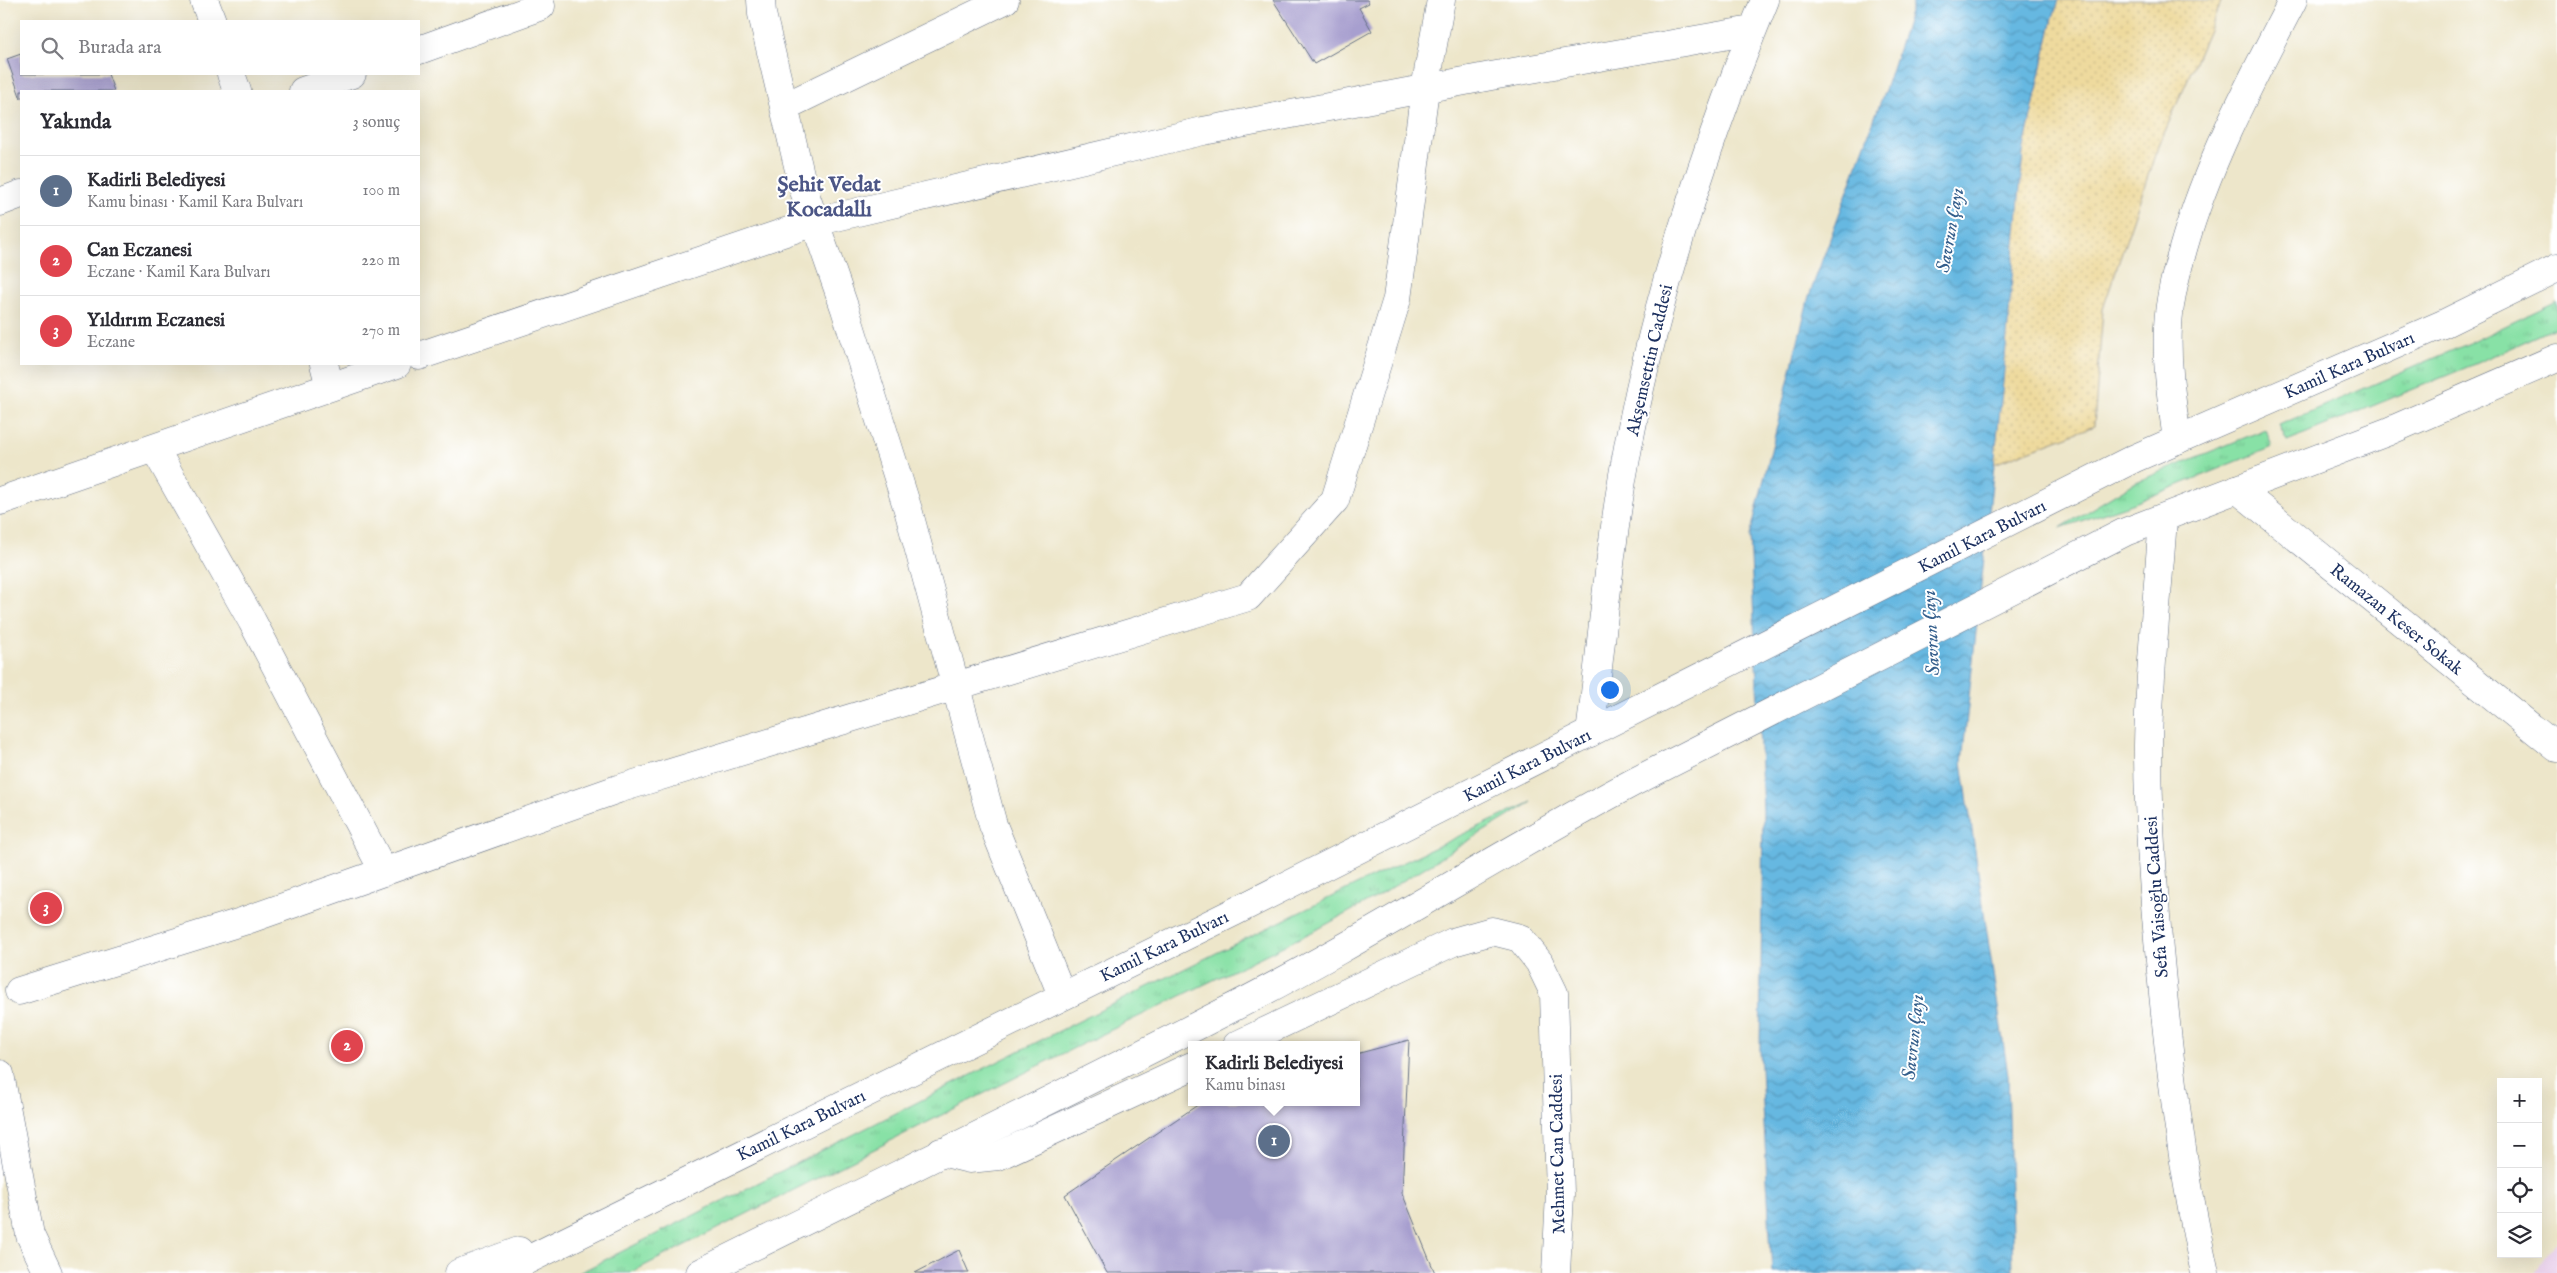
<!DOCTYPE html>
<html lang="tr">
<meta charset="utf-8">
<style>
body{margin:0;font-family:"IM FELL English",serif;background:#f2f2f3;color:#2b2b33}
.controls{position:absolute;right:15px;bottom:15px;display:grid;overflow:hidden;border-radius:0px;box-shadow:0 5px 20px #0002}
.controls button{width:45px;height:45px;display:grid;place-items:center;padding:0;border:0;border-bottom:1px solid #e1e1e2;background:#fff;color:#2b2b33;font:25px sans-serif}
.you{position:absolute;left:1609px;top:689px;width:18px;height:18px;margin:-12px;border:4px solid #fff;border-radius:50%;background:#1a73e8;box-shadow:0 0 0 8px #1a73e833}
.badge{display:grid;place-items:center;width:32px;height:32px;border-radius:50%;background:#c8321e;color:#fff;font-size:16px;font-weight:700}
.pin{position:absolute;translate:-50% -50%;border:2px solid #fff;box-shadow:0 1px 5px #0006}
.popup{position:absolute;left:1188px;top:1041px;width:172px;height:65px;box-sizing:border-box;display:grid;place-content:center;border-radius:0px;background:#fff;filter:drop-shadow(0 1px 4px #0005);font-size:16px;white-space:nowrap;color:#7c7c81}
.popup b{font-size:19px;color:#2b2b33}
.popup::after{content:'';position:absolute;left:50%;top:100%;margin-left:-10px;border:10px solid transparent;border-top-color:#fff}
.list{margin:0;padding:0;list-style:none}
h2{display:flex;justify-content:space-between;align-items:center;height:65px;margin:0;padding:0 20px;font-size:21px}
h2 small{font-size:16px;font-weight:400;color:#7c7c81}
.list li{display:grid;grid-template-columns:32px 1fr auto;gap:15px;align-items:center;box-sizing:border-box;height:70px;padding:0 20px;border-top:1px solid #e1e1e2}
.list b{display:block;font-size:19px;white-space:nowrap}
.list p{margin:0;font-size:16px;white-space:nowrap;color:#7c7c81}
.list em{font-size:16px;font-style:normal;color:#7c7c81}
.icon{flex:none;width:28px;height:28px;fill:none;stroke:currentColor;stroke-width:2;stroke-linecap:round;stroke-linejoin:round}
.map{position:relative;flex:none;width:2557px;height:1273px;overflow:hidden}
.search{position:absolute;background:#fff;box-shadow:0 5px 20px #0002;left:20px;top:20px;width:400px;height:55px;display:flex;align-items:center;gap:12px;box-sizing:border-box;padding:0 18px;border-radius:0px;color:#7c7c81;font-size:19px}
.panel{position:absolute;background:#fff;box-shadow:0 5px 20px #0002;left:20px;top:90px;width:400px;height:275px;border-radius:0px}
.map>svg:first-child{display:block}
</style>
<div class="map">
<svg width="2557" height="1273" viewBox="0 0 2557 1273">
<defs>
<pattern id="grass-tufts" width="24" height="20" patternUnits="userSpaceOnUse" patternTransform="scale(1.25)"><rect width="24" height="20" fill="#88e1a6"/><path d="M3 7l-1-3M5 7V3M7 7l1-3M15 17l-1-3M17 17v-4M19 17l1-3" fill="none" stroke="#75c191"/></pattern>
<pattern id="sand-dots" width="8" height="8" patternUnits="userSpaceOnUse" patternTransform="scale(1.25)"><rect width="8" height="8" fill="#eeda9e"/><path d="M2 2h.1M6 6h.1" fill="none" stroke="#ccbb8a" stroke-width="1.8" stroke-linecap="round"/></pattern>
<pattern id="water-waves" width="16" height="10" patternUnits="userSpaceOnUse" patternTransform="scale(1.25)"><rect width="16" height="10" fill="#66b8e1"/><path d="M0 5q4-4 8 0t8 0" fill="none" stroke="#5396ba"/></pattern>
</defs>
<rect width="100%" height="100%" fill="#fff"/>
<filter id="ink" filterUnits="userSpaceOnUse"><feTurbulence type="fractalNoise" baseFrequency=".02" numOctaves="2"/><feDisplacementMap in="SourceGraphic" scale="10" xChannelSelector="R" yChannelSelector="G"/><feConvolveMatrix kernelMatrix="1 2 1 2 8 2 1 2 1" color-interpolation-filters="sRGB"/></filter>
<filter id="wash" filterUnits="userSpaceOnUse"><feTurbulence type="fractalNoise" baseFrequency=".0096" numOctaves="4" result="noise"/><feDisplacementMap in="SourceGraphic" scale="20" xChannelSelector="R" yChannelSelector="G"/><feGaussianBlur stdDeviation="1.12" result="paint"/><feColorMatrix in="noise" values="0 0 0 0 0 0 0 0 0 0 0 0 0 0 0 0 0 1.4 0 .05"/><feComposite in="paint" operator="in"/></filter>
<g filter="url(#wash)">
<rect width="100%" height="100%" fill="#ede6ca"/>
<!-- built -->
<path fill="#ead1ec" d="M2557,1242V1273H2535Z"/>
<!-- grass -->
<path fill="url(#grass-tufts)" stroke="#528882" d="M2557,301V327L2470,366L2287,441L2279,425L2472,342Z
M2266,429L2272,447L2132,504L2060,528L2136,482Z
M1532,802L1373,899L1318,929L1062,1054L630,1273H579C896,1114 1210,951 1532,802Z"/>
<!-- sand -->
<path fill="url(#sand-dots)" stroke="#84847e" d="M2059,0H2222L2156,152L2103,309L2094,426L1994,464L2023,152L2053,17Z"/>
<!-- water -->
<path fill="url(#water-waves)" stroke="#4074a0" d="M1914,0H2059L2053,17L2023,152L2003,382L1962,762L2008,1075L2013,1273H1772L1760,1050L1763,811L1750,536L1809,296L1886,87Z"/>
<g id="blocks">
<!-- building -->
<path fill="#a79fcf" d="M1273,0H1367L1369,3L1359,8L1372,31L1314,64Z
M21,54V74H108L114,91H21V99L7,59Z
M1409,1040L1402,1193L1435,1273H1107L1065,1195L1202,1102H1356V1054Z
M959,1250L969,1273H915Z"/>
</g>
</g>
<g filter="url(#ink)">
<use href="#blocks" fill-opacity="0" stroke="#646f84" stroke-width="1"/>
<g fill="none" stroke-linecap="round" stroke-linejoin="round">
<defs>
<path id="minor" d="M204,0L212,21
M761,0L762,14L804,191L845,309L909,513L993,825L1062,995
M419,50L541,6
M231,74L237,91
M303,91L352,74
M784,107L1005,0
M0,202L21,194
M419,356L815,222L1203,131L1491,76L1752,30
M324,364L330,387
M2177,440C2172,402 2166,365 2168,327C2169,300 2176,274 2183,249C2208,161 2251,81 2293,0
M155,449L252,621L384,872
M2237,489L2557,748
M0,501L397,364
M2163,518C2158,594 2149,670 2148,746C2148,818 2153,889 2160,960C2169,1065 2182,1170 2205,1273
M1590,733C1602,645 1608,557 1624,469C1652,308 1703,151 1765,0
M19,991L244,921L618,789L1248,597L1335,500L1397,299L1425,89L1441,0
M1237,1045L1453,942L1492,931L1520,938L1539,962L1554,993L1560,1194L1556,1273
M941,1152L969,1159L998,1156L1192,1066"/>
<path id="major" d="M0,1074L30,1235L48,1273
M459,1273L519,1251
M501,1273L1234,912L2133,459L2443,324L2557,268
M700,1273C874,1186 1049,1102 1222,1013C1363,942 1495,856 1634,782L2125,532L2387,432L2557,358"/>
</defs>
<!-- minor casing -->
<use href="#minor" stroke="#646f84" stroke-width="29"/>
<!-- major casing -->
<use href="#major" stroke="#646f84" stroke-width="29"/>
<!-- minor -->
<use href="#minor" stroke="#fff" stroke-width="28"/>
<!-- major -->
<use href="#major" stroke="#fff" stroke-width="28"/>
</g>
</g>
<g text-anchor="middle" stroke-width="4" stroke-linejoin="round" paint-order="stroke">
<!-- street labels -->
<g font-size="18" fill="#1b2f5e" stroke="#fff">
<text transform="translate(1649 360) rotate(-77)" y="6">Akşemsettin Caddesi</text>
<text transform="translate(2349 365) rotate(-24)" y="6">Kamil Kara Bulvarı</text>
<text transform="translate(1982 536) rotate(-27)" y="6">Kamil Kara Bulvarı</text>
<text transform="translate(2397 619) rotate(39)" y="6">Ramazan Keser Sokak</text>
<text transform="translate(1527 765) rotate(-27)" y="6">Kamil Kara Bulvarı</text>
<text transform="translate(2156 897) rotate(-94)" y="6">Sefa Vaisoğlu Caddesi</text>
<text transform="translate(1164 946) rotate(-26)" y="6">Kamil Kara Bulvarı</text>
<text transform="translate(801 1125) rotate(-26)" y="6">Kamil Kara Bulvarı</text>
<text transform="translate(1557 1154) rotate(-91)" y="6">Mehmet Can Caddesi</text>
</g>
<!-- water labels -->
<g font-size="19" font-style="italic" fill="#355f8c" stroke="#fff">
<text transform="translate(1949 230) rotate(-80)" y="7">Savrun Çayı</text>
<text transform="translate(1930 633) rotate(-93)" y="7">Savrun Çayı</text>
<text transform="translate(1912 1037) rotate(-84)" y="7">Savrun Çayı</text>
</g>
<!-- district labels -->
<g font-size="22" font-weight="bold" fill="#4c5686" stroke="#fff">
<text x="829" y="191">Şehit Vedat<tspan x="829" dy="25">Kocadallı</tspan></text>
</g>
</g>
</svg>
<div class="controls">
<button>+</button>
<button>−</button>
<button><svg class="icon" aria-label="locate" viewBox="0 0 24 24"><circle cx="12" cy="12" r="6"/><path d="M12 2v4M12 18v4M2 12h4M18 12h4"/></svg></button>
<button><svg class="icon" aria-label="layers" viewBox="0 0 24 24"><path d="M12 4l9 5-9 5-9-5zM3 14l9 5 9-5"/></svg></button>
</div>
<div class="you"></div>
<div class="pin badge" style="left:1274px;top:1141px;background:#5c6f8a">1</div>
<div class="popup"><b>Kadirli Belediyesi</b>Kamu binası</div>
<div class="pin badge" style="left:347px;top:1046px;background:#e0444e">2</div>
<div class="pin badge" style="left:46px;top:908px;background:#e0444e">3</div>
<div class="search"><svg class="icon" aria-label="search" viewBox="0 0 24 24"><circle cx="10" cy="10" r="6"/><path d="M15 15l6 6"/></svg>Burada ara</div>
<section class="panel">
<h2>Yakında<small>3 sonuç</small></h2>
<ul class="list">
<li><span class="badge" style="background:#5c6f8a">1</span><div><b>Kadirli Belediyesi</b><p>Kamu binası · Kamil Kara Bulvarı</p></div><em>100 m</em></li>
<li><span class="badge" style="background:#e0444e">2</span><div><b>Can Eczanesi</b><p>Eczane · Kamil Kara Bulvarı</p></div><em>220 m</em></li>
<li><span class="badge" style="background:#e0444e">3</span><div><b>Yıldırım Eczanesi</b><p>Eczane</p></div><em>270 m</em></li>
</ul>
</section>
</div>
